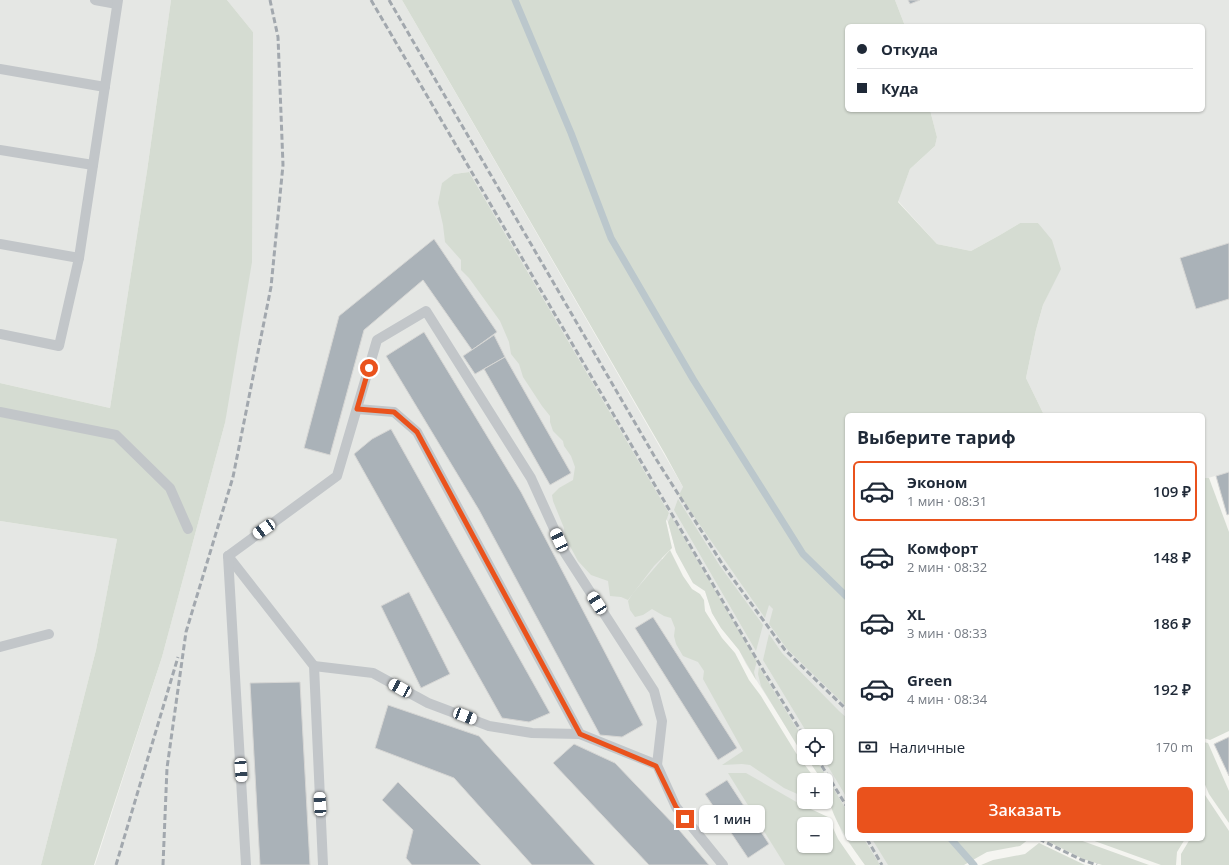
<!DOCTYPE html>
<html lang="ru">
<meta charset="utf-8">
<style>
body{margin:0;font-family:"Open Sans",sans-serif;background:#f2f2f3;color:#1f2937;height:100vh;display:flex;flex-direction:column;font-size:15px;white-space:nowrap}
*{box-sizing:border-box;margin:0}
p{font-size:13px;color:#747a83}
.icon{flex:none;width:22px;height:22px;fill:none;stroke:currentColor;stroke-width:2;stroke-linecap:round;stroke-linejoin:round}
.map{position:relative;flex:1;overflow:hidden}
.sheet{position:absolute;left:845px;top:413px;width:360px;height:428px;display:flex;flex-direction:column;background:#fff;border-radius:6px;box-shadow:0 1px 3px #0004}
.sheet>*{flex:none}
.top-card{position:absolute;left:845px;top:24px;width:360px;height:88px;border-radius:6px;box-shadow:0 1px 3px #0004;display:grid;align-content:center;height:88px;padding:0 12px;background:#fff}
.fabs{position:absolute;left:797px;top:729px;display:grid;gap:8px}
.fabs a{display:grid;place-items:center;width:36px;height:36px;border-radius:6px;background:#fff;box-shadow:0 1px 3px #0004;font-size:20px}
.end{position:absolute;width:18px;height:18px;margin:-9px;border:5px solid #ea521c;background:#fff;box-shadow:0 0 0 2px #fff}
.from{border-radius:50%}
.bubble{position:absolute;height:28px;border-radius:6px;background:#fff;box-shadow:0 1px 3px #0004;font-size:13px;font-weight:600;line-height:28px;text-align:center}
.car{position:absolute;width:12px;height:24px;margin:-12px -6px;border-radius:5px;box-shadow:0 0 3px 1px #0007;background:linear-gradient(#fff 24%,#345 0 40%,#fff 0 76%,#345 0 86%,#fff 0)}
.top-card b{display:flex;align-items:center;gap:14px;height:38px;font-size:15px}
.top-card b+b{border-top:1px solid #e0e1e3}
.top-card i{width:10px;height:10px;background:#1f2937}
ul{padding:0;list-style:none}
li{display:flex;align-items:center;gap:12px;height:60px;margin:0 8px 6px;padding:0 4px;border:2px solid transparent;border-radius:6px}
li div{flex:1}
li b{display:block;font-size:15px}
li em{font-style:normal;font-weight:600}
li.active{border-color:#ea521c}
li>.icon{width:36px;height:36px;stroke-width:1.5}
h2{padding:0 12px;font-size:18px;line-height:48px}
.pay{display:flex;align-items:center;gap:10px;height:44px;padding:0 12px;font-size:15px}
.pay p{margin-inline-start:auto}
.cta{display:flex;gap:8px;margin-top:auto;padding:8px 12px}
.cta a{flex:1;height:46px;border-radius:6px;background:#ea521c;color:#fff;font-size:16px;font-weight:600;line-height:46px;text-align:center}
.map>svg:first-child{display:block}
</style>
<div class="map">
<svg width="1229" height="865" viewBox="0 0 1229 865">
<rect width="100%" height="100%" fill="#f5f5f1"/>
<g fill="#e5e7e4">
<polygon points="0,0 171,0 147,171 110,408 0,383"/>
<polygon points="227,0 402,0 683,487 769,604 847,688 847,839 899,839 914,865 865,865 842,833 834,812 826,788 826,780 822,780 807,758 826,758 826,736 804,736 804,755 746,664 739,650 721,628 712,613 705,591 693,583 676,552 668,522 666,519 669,513 469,172 454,174 446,188 816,824 804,824 804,846 826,846 840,865 95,865 162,657 225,423 253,32"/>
<polygon points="895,0 1229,0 1229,472 1208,478 1203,478 1203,415 1044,415 1026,378 1036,330 1043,305 1060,269 1038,223 1020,223 1000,235 971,251 937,244 898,201 910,169 935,146 937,137 930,110 1203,110 1203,26 905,26"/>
<polygon points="0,521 117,539 96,650 41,865 0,865"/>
</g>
<g fill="#d5dcd2" fill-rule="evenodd">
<polygon points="171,0 227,0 253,32 252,262 225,423 162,657 94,865 41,865 96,650 117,539 0,521 0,383 110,408 147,171"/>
<polygon points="402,0 895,0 905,26 847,26 847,110 930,110 937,137 935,146 910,169 898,202 937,244 971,251 1000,235 1020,223 1038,223 1052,240 1061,269 1043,305 1036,330 1026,378 1044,415 847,415 847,707 787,649 769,624 773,609 769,605 765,618 679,495 683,487 665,454"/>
<polygon points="469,172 669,513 666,521 672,548 654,566 628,600 621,597 610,596 608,581 591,575 578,561 565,537 564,528 553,501 552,495 559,488 573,480 575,467 571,456 564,446 563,441 553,431 550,422 550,416 542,406 523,377 519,364 511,354 509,342 500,321 469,278 461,270 461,260 445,242 443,225 438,203 442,183 454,174"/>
<polygon points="1203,478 1209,478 1229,532 1229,731 1210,740 1203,738"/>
<polygon points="678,499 720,566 763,625 756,651 674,510"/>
<polygon points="671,516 757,661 754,672 756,680 739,650 721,628 712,613 705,591 693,583 676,552 668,522"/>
<polygon points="670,550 683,576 692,589 700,594 704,600 705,611 722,638 735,653 749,680 761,696 796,753 816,780 804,780 804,797 784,788 750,765 742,764 722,765 743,751 703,679 704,671 698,662 683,656 676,644 674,636 675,628 671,618 664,616 652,609 643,615 635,617 630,610 628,601 633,593"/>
<polygon points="769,634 782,653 839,711 847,718 847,798 823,758 826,758 826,736 809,736 763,660"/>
<polygon points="759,667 804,740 804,755 798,747 761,686 758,674"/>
<polygon points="1203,742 1208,743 1229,791 1229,823 1209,794 1203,780"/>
<path d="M 807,758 L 815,758 L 847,811 L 847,839 L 864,839 L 880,865 L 865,865 C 848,841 826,811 826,780 L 822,780 Z"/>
<path d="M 728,773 L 746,773 L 800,804 L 828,817 L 838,839 L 856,865 L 785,865 ZM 804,824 L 826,824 L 826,846 L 804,846 Z"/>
<polygon points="1203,792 1229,831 1229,865 1181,865 1181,854 1190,839 1203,839"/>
<polygon points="872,839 1029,839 1020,846 987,852 964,865 888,865"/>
<polygon points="1043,839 1077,839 1149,865 1102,865 1083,859"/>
<polygon points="1089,839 1185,839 1177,852 1176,865 1161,865"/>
<polygon points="1039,843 1085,865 981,865 993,860 1025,854"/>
</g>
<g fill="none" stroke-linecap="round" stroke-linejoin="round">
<g stroke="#bbc7cc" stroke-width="7">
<polyline points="515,0 571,133 611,238 693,379 803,554 847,597"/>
<polyline points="951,839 974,865"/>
</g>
</g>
<g fill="#aab2b8" stroke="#d6d6d4">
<polygon points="908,0 920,0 910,4"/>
<polygon points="434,239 497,332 472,350 423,280 364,330 330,455 304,448 339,316"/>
<polygon points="1229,243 1229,299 1196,309 1180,258"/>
<polygon points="424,332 521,492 643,725 622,737 600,735 479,510 386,356"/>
<polygon points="494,335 505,357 475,374 463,356"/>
<polygon points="505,357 571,473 550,485 484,369"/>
<polygon points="391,429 550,713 529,722 502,718 354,454 372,439"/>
<polygon points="1229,472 1229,514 1227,515 1216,476"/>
<polygon points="409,592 450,674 421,688 381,606"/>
<polygon points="653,617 737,748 718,760 635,628"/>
<polygon points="300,682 310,865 260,865 250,683"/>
<polygon points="388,705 479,736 595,865 532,865 454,778 375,748"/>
<polygon points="1229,737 1229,776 1214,744"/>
<polygon points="574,744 615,763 680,831 709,865 649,865 553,763"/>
<polygon points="727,780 769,844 748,858 705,794"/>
<polygon points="398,782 481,865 412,865 406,858 413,830 382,800"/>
</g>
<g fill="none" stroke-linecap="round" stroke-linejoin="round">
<g stroke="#c2c6c9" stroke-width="10">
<polyline points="95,0 117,4"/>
<polyline points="0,69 105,87"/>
<polyline points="0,150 93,165"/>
<polyline points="0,244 79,258"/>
<polyline points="0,334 59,346 79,258 118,0"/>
<polyline points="357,409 394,412 417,432 580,734"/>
<polyline points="0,412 116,435 170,488 188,529"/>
<polyline points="228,556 337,476 377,340 426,311 531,478 565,553 654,691 662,721 657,765"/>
<polyline points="228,556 314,666 323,865"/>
<polyline points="228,556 246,865"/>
<polyline points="0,647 49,634"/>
<polyline points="314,666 373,673 428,703 489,726 532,733 580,734 657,765 676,807 723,865"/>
</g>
<g stroke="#a2a8ae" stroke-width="3" stroke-dasharray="6 3" stroke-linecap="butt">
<polyline points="371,0 763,670 804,736"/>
<polyline points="389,0 656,459 723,565 785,650 847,710"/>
<polyline points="817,758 847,807"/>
<polyline points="867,839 882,865"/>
<polyline points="1039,839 1082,860 1097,865"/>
<polyline points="116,865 178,657"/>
<polyline points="163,865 167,768 186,632 233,477 271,287 283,165 278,37 270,0"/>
</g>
</g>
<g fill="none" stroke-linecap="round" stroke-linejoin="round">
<polyline stroke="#ea521c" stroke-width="5" points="369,368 357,409 394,412 417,432 580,734 656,766 676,807 685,819"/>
</g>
</svg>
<div class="fabs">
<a><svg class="icon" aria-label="locate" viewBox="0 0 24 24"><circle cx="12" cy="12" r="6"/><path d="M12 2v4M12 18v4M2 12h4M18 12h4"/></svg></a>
<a>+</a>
<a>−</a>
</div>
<i class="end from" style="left:369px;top:368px"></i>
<i class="end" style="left:685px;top:819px"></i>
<div class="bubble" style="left:699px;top:805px;width:66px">1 мин</div>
<i class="car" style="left:264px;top:529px;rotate:235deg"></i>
<i class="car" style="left:559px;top:540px;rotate:335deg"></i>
<i class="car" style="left:597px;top:603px;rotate:327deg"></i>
<i class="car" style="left:400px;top:688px;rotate:299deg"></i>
<i class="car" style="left:465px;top:716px;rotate:111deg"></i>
<i class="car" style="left:241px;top:770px;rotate:176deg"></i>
<i class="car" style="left:320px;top:804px;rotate:357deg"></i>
<div class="top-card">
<b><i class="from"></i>Откуда</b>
<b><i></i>Куда</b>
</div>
<section class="sheet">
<h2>Выберите тариф</h2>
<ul>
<li class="active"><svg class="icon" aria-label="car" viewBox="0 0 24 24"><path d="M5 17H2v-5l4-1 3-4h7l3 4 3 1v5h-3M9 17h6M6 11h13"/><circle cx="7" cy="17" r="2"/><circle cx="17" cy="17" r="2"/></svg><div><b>Эконом</b><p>1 мин · 08:31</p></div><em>109 ₽</em></li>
<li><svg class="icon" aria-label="car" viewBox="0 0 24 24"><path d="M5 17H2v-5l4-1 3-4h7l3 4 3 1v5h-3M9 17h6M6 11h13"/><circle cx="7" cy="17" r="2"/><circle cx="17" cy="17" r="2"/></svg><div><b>Комфорт</b><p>2 мин · 08:32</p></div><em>148 ₽</em></li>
<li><svg class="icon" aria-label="car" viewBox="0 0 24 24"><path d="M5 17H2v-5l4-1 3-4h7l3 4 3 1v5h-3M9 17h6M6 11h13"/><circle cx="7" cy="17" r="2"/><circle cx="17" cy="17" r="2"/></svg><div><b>XL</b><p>3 мин · 08:33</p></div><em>186 ₽</em></li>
<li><svg class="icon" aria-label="car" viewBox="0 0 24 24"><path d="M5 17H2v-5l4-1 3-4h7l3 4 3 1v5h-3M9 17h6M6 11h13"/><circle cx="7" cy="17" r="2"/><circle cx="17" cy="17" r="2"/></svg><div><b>Green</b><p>4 мин · 08:34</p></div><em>192 ₽</em></li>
</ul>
<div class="pay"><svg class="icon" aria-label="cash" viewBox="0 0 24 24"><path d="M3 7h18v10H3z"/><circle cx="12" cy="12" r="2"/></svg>Наличные<p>170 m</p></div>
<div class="cta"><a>Заказать</a></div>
</section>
</div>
